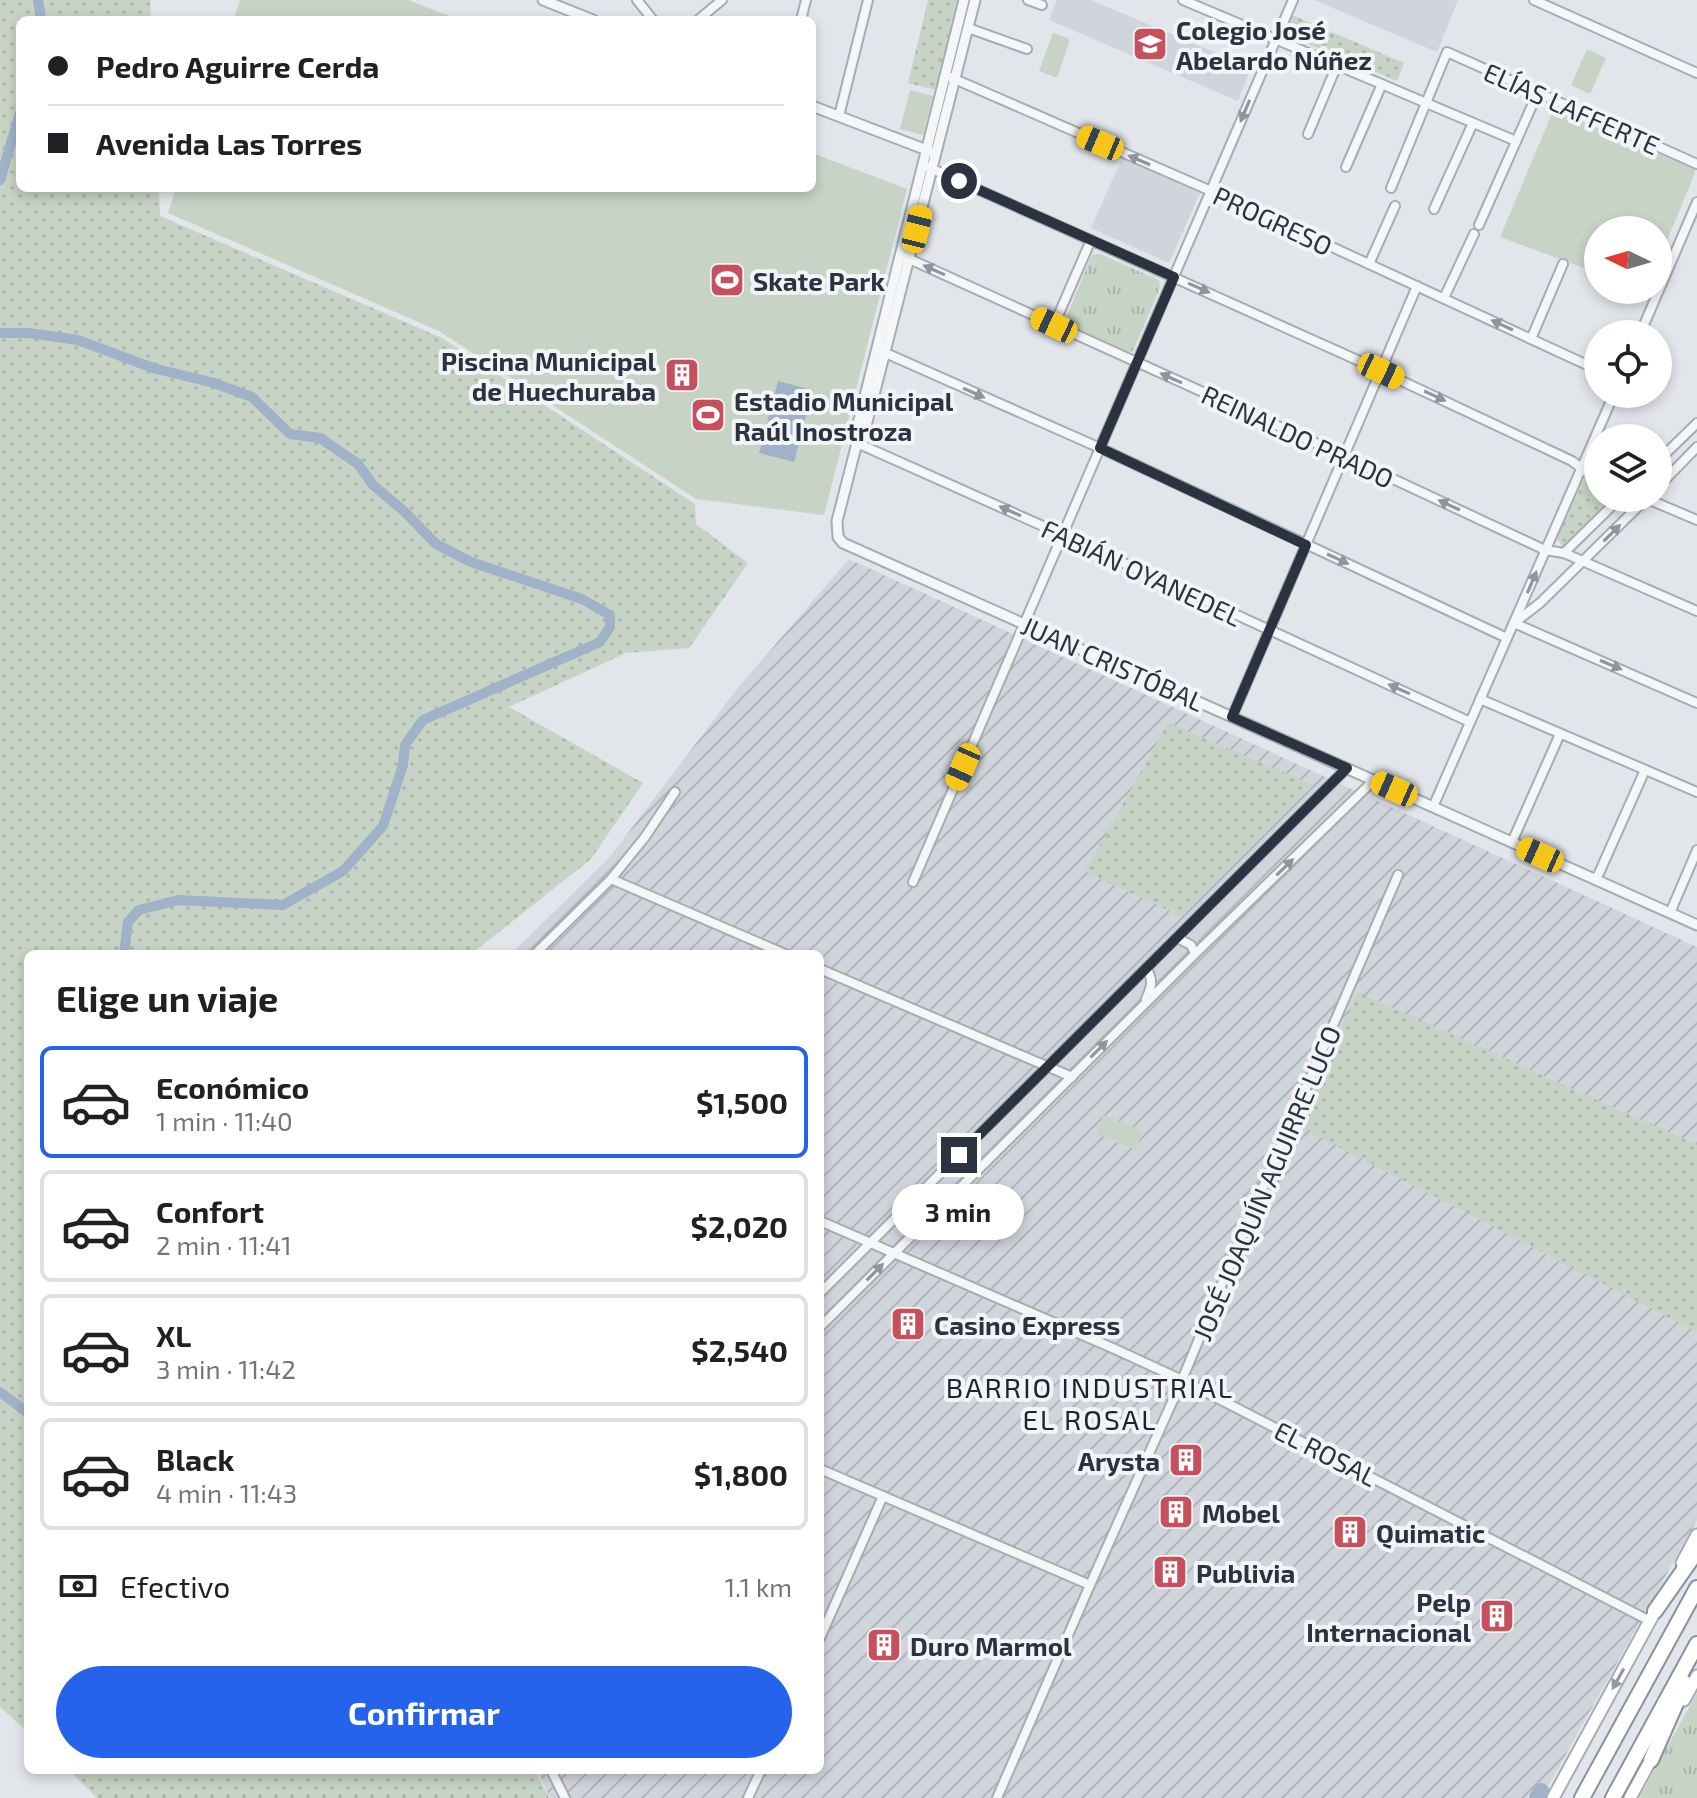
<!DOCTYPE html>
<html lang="es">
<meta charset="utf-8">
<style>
body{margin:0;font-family:"Exo 2",sans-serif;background:#f2f2f2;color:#202124;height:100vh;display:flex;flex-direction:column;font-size:30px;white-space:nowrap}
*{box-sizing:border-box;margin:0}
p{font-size:26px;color:#757577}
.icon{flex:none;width:44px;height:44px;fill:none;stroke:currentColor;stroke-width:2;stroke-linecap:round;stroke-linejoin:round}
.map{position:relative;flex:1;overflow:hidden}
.panel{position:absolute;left:24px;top:950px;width:800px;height:824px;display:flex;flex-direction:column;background:#fff;border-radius:12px;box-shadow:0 4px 12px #0003}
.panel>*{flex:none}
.top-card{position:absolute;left:16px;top:16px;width:800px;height:176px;border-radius:12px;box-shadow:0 4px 12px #0003;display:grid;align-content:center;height:176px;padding:0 32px;background:#fff}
.needle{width:52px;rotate:275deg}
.buttons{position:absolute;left:1584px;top:216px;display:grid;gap:16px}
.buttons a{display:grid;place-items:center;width:88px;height:88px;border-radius:50%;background:#fff;box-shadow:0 4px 12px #0003;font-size:40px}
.end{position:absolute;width:36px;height:36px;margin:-18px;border:10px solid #2b3240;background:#fff;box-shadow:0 0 0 4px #fff}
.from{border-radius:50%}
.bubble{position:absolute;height:56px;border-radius:28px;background:#fff;box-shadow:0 4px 12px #0003;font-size:26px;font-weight:700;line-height:56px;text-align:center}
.car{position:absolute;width:24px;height:48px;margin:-24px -12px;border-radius:10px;box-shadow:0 0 6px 2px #0007;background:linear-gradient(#f5c518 24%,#345 0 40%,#f5c518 0 76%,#345 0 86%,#f5c518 0)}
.top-card b{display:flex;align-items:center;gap:28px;height:76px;font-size:30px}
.top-card b+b{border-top:2px solid #e0e0e0}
.top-card i{width:20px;height:20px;background:#202124}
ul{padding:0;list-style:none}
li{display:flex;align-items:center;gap:24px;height:112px;margin:0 16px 12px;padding:0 16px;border:4px solid #e0e0e0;border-radius:12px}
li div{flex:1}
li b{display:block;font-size:30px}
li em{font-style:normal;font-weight:700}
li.current{border-color:#2563eb}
li>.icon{width:72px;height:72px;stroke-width:1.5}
h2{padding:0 32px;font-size:36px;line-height:96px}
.pay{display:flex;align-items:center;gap:20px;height:88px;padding:0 32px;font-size:30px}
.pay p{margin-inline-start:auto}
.button{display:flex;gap:16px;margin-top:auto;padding:16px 32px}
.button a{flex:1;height:92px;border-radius:48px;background:#2563eb;color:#fff;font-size:32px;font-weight:700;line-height:92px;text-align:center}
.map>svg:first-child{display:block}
</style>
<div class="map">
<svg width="1697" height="1798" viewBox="0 0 1697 1798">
<defs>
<pattern id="industrial-furrows" width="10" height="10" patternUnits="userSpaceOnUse" patternTransform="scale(2)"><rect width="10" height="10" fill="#d0d4db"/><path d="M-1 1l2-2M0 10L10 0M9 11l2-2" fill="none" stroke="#b3b6bd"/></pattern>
<pattern id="grass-dots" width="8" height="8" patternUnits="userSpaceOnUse" patternTransform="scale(2)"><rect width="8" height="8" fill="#c7d3c4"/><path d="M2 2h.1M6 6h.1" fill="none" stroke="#abb6a9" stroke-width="1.8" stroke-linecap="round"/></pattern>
<pattern id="park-tufts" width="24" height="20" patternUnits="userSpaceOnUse" patternTransform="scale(2)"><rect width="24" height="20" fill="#c7d3c4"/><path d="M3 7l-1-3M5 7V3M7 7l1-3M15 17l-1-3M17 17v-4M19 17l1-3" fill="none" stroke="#abb6a9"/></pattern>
</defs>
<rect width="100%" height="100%" fill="#e2e5ea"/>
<g fill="#d0d4db">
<polygon points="1057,0 1091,0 1251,68 1238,101 1049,20"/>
<polygon points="1314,0 1458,0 1437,52"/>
<polygon points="1122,158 1200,193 1169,263 1091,228"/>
</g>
<polygon fill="url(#industrial-furrows)" points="849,559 1697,947 1697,1520 1546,1790 1535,1785 1527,1798 550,1798 537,1770 820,1770 820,954 511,954 609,858 738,688"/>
<g fill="url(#grass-dots)">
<polygon points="0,0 150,0 151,20 20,20 20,188 159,188 160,216 442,338 695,504 696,524 748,563 689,648 626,653 509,707 643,783 591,859 471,954 28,954 28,1732 0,1707"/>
<polygon points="928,0 957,0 936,90 908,83"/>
<polygon points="1292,15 1404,63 1397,81 1285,34"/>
<polygon points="1585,478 1598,484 1598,498 1613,498 1563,547 1556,537"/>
<polygon points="1168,723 1314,785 1181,916 1085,872"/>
<polygon points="1358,992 1697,1145 1697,1332 1298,1126"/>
<polygon points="69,1770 535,1770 549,1798 97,1798"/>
</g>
<g fill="url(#park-tufts)">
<polygon points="1100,254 1159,280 1160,288 1133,351 1127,353 1067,326 1065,320 1092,255"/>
<polygon points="1697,1693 1697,1798 1639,1798"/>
</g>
<g fill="#c7d3c4">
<polygon points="240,0 408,0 460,20 233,20"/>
<polygon points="1053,33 1070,39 1057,78 1039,71"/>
<polygon points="1587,49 1606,58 1590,94 1571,85"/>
<polygon points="910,90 933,96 923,135 900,129"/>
<polygon points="1554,109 1694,169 1695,173 1658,262 1658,230 1598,230 1598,273 1500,237"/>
<polygon points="812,153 907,189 824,515 696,499 439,331 168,213 176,188 812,188"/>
<polygon points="1103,1115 1143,1131 1136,1150 1096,1134"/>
</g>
<polygon fill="#9fb2c7" points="778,381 813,390 794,462 759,453"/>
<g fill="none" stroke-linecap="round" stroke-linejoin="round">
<g stroke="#9fb2c7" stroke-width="10">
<polyline points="38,0 41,20"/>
<polyline points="0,180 20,113"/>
<polyline points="0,333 29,333 78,340 153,368 214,383 252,397 290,434 320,438 358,464 373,485 405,512 436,544 471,562 582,599 610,615 610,627 600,642 423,720 405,745 403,765 383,826 343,871 283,905 178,900 139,910 128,922 124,954"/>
<polyline points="0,1392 28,1413"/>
</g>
<polyline stroke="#9fb2c7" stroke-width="18" points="1538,1798 1541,1792"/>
<g stroke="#a7acb4" stroke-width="12">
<g id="minor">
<polyline points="637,0 653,20"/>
<polyline points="1028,0 1042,5"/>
<polyline points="1183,0 1516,141"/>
<polyline points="1534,0 1697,73"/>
<polyline points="698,20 722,0"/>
<polyline points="801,20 806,0"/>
<polyline points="968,28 1027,49"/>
<polyline points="950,77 1211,191 1598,370"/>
<polyline points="839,116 868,0"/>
<polyline points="1308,134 1337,65"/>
<polyline points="928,167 1355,359 1572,461 1589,474 1598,478"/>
<polyline points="1346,167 1382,84"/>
<polyline points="1391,188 1447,52 1697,164"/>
<polyline points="1434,209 1473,123"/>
<polyline points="1479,225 1538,92"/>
<polyline points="905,257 1344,456 1545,550 1564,553 1697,611"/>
<polyline points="1369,264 1395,206"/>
<polyline points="1444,298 1474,234"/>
<polyline points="1054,325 1091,240"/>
<polyline points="1640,334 1697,202"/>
<polyline points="1531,339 1563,264"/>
<polyline points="881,351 1100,448 1507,638"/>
<polyline points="857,443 1063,535 1470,722"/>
<polyline points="1658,461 1697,423"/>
<polyline points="1658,487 1697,447"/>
<polyline points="1645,498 1697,520"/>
<polyline points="1564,553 1620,498"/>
<polyline points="1514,623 1697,703"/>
<polyline points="1514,623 1540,603 1647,498"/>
<polyline points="1480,699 1697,792"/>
<polyline points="1232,717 1417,286"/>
<polyline points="1433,807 1614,394"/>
<polyline points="1512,842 1560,734"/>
<polyline points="611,879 785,954"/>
<polyline points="1596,880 1645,770"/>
<polyline points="913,882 1293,0"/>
<polyline points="1670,913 1697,850"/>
<polyline points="1177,938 1191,945 1195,954"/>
<polyline points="535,954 611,879 645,837 675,792"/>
<polyline points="820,969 1072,1077"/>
<path d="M 1146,999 C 1151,988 1154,980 1147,970"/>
<polyline points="820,1221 1117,1350 1182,1380 1650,1621"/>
<polyline points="820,1293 1347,768"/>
<polyline points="820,1327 1195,954 1374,780"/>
<polyline points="820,1469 1090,1585"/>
<polyline points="820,1638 883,1496"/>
<polyline points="551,1770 565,1798"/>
<polyline points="748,1798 761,1770"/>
<polyline points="997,1798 1090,1585 1182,1380 1233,1257 1398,875"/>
</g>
</g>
<g stroke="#a7acb4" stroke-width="13">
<g id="tertiary">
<polyline points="543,0 593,20"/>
<polyline points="964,0 857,428 857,443 837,521 838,537 843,543 1697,925"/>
<polyline points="812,106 932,152"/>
<polyline points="857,443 865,430 975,0"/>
</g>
</g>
<g stroke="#a7acb4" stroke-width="15">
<g id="secondary">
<polyline points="1682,1563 1697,1535"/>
<polyline points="1684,1700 1697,1676"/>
<polyline points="1553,1798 1658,1606"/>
<polyline points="1630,1798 1654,1754"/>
</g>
</g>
<g stroke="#8a929f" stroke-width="18">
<g id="motorway">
<polyline points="1655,1611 1697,1551"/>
<polyline points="1651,1760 1685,1683"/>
<polyline points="1582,1798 1697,1588"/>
<polyline points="1613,1798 1697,1644"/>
</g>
</g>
<use href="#minor" stroke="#f5f6f8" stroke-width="8"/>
<use href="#tertiary" stroke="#f5f6f8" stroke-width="9"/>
<use href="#secondary" stroke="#fff" stroke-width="11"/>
<use href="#motorway" stroke="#fff" stroke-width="14"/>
</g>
<defs><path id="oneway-solid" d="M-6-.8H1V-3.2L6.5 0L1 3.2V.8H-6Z" transform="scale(2)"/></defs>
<g fill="#90949c">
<use href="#oneway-solid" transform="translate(1245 111) rotate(113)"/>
<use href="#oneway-solid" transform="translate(1139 160) rotate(-157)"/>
<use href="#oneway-solid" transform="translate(934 270) rotate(-156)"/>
<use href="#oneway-solid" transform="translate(1199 288) rotate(24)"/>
<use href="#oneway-solid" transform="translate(1502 325) rotate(-155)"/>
<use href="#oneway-solid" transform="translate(1171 378) rotate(-156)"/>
<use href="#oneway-solid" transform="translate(974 393) rotate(24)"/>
<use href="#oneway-solid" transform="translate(1435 396) rotate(25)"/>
<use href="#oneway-solid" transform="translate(1449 505) rotate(-155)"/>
<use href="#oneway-solid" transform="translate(1010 511) rotate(-156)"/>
<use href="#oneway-solid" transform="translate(1612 533) rotate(-45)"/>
<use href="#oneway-solid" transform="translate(1338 559) rotate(25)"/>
<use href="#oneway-solid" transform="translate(1532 582) rotate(-67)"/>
<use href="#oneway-solid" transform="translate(1611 665) rotate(23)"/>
<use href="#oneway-solid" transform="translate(1399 689) rotate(-156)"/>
<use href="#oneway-solid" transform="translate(1285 867) rotate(-44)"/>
<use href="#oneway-solid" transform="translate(1099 1049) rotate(-45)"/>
<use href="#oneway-solid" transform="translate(875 1272) rotate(-45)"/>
</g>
<use fill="#9598a0" href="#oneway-solid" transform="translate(1618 1679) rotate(119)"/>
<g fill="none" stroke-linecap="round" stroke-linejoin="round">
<polyline stroke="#2b3240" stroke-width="10" points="959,181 1174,277 1100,448 1306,545 1232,717 1347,768 959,1155"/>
</g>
<defs>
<g id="school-square" transform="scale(1.8)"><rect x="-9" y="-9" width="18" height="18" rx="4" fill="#c6505e" stroke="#f2f4f7"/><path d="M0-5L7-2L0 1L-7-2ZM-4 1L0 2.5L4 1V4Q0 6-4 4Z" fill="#fff"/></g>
<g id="stadium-square" transform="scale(1.8)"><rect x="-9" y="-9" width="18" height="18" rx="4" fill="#c6505e" stroke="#f2f4f7"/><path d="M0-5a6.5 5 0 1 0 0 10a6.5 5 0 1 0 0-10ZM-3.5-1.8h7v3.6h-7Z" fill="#fff"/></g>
<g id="building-square" transform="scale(1.8)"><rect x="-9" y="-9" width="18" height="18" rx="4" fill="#c6505e" stroke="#f2f4f7"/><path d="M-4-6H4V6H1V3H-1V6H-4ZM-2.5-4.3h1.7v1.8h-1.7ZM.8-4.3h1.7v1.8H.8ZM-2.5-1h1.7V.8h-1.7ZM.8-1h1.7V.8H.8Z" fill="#fff"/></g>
</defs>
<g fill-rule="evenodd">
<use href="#school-square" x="1150" y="44"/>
<use href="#stadium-square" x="727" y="280"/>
<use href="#building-square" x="682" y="375"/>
<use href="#stadium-square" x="708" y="415"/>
<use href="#building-square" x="908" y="1324"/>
<use href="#building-square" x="1186" y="1460"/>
<use href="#building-square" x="1176" y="1512"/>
<use href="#building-square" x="1350" y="1532"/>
<use href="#building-square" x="1170" y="1572"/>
<use href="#building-square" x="1497" y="1616"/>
<use href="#building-square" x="884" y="1645"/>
</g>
<g text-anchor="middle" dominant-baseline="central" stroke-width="8" stroke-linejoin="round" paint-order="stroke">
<g font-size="26" font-weight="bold" fill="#2b3240" stroke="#f2f4f7" text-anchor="start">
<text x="1176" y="29">Colegio José<tspan x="1176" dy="30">Abelardo Núñez</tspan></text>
<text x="753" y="280">Skate Park</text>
<text x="656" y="360" text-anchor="end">Piscina Municipal<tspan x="656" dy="30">de Huechuraba</tspan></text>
<text x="734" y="400">Estadio Municipal<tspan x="734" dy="30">Raúl Inostroza</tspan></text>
<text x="934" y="1324">Casino Express</text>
<text x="1160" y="1460" text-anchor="end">Arysta</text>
<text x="1202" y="1512">Mobel</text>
<text x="1376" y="1532">Quimatic</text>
<text x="1196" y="1572">Publivia</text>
<text x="1471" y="1601" text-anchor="end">Pelp<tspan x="1471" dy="30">Internacional</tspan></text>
<text x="910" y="1645">Duro Marmol</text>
</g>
<g font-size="26" fill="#2b3240" stroke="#f2f4f7">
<text transform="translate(1572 108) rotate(24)">ELÍAS LAFFERTE</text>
<text transform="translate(1273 220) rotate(25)">PROGRESO</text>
<text transform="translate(1298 436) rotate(25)">REINALDO PRADO</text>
<text transform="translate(1142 572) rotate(25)">FABIÁN OYANEDEL</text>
<text transform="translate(1113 663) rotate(24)">JUAN CRISTÓBAL</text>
<text transform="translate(1266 1183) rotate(-67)">JOSÉ JOAQUÍN AGUIRRE LUCO</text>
<text transform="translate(1326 1453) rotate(27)">EL ROSAL</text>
</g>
<g font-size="28" letter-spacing="2" fill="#1d2331" stroke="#f2f4f7">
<text x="1090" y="1387">BARRIO INDUSTRIAL<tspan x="1090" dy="32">EL ROSAL</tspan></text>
</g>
</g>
</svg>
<div class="buttons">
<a><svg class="needle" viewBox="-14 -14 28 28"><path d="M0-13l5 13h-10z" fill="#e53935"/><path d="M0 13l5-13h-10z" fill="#757577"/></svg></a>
<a><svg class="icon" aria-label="locate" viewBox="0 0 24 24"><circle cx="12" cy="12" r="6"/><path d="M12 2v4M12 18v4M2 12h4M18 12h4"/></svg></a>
<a><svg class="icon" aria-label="layers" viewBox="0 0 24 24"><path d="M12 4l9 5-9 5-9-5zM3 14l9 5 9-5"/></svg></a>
</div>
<i class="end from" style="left:959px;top:181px"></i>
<i class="end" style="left:959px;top:1155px"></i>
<div class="bubble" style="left:892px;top:1184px;width:132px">3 min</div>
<i class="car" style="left:1100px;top:143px;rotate:293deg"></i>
<i class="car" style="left:917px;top:229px;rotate:14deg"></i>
<i class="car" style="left:1054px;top:325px;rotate:295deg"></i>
<i class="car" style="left:1381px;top:371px;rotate:115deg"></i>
<i class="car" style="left:963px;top:767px;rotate:204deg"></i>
<i class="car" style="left:1394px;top:789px;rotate:294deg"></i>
<i class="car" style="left:1540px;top:855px;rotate:294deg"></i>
<div class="top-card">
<b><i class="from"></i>Pedro Aguirre Cerda</b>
<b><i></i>Avenida Las Torres</b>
</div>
<section class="panel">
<h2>Elige un viaje</h2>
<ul>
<li class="current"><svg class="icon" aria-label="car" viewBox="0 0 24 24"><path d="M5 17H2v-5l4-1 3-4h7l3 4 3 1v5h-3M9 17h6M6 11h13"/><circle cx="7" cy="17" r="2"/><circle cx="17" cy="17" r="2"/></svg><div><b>Económico</b><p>1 min · 11:40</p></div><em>$1,500</em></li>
<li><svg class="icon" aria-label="car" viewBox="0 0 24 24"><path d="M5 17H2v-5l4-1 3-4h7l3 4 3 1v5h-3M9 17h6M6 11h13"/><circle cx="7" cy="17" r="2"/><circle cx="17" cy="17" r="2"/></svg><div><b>Confort</b><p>2 min · 11:41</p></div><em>$2,020</em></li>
<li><svg class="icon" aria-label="car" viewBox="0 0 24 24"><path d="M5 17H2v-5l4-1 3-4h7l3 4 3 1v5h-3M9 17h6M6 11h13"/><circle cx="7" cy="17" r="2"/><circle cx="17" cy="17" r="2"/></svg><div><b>XL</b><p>3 min · 11:42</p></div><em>$2,540</em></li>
<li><svg class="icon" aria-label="car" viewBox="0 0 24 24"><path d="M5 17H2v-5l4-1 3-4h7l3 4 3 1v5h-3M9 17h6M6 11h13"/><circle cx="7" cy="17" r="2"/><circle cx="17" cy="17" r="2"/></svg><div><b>Black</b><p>4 min · 11:43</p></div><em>$1,800</em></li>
</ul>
<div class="pay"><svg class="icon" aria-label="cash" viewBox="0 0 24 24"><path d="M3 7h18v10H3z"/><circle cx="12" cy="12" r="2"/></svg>Efectivo<p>1.1 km</p></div>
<div class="button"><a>Confirmar</a></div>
</section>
</div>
